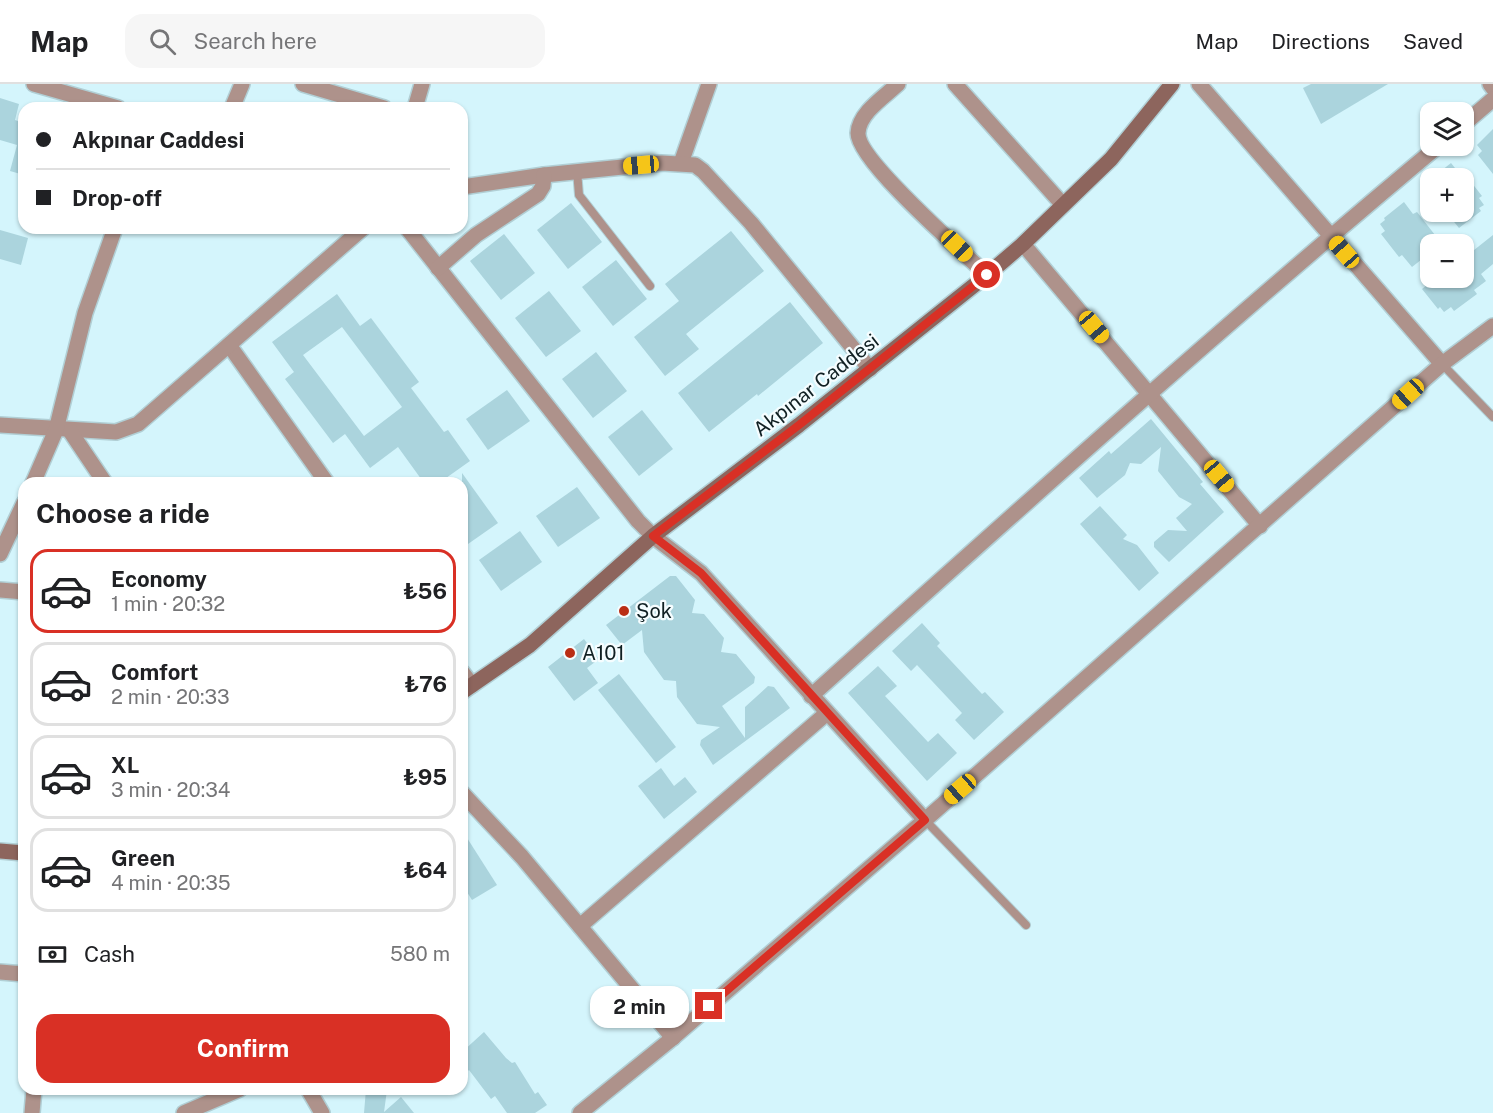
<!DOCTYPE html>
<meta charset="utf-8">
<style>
body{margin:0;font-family:"Public Sans",sans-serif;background:#f6f6f6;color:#202124;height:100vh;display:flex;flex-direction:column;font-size:22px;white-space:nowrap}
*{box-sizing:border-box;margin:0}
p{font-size:20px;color:#757577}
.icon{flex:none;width:33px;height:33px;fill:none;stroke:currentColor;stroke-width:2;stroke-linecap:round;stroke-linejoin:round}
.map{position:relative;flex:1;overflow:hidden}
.drawer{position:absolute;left:18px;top:393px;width:450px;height:618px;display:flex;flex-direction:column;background:#fff;border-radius:18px;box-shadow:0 2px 4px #0004}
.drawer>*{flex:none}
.top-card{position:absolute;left:18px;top:18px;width:450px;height:132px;border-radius:18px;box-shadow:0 2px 4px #0004;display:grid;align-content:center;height:132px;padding:0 18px;background:#fff}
.tools{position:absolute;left:1420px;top:18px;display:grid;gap:12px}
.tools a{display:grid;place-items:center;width:54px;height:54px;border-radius:12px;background:#fff;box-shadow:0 2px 4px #0004;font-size:30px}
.end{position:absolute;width:27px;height:27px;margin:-14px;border:8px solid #d93025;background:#fff;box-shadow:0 0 0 3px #fff}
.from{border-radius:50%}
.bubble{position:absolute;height:42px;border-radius:18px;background:#fff;box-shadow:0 2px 4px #0004;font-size:20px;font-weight:700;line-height:42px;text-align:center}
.car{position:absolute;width:18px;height:36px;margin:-18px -9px;border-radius:8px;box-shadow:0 0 4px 2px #0007;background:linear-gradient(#f5c518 24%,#345 0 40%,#f5c518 0 76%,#345 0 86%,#f5c518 0)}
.top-card b{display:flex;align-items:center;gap:21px;height:57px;font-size:22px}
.top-card b+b{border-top:2px solid #e0e0e0}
.top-card i{width:15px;height:15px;background:#202124}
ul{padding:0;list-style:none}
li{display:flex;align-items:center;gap:18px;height:84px;margin:0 12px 9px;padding:0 6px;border:3px solid #e0e0e0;border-radius:18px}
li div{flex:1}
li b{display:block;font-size:22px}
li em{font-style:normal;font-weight:700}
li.active{border-color:#d93025}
li>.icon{width:54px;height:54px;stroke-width:1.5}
h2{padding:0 18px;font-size:27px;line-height:72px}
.pay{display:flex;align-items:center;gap:15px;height:66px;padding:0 18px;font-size:22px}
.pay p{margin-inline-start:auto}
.cta{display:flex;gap:12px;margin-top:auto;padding:12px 18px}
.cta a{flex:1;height:69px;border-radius:18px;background:#d93025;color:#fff;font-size:24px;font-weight:700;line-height:69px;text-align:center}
header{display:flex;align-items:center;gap:36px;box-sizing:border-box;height:84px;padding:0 30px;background:#fff;border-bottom:2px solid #e0e0e0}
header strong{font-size:28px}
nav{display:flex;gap:33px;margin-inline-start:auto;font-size:21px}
.search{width:420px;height:54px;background:#f6f6f6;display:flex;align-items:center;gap:15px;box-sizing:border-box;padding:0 21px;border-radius:18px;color:#757577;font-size:22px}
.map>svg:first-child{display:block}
</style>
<header>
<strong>Map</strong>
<div class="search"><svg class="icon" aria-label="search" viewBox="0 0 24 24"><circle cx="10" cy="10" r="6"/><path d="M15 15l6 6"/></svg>Search here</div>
<nav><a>Map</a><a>Directions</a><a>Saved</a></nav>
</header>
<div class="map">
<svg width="1493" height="1029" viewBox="0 0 1493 1029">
<rect width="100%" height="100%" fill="#d4f5fc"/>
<g fill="#abd4dd" fill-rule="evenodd">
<polygon points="1311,0 1388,0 1321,40 1303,4"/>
<polygon points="0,14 19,20 15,36 24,39 24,91 10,87 17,61 0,56"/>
<polygon points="1493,45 1493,90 1478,71 1482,67 1477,61"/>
<polygon points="1451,79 1463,94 1432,94"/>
<polygon points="1464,89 1482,112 1479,114 1484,121 1479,124 1481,127 1459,144 1446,128 1464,128"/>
<polygon points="1404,118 1413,130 1417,128 1435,151 1432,153 1437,160 1431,160 1431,168 1412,183 1402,171 1399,173 1381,150 1385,147 1380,140 1385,136 1384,134"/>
<polygon points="571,119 602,158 568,185 537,146"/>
<polygon points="0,146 28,154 21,181 0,175"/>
<polygon points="731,147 764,187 686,250 699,265 665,292 634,253 679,217 665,200"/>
<polygon points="504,150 535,189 501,216 470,177"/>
<polygon points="1493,151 1493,180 1481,190 1486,197 1474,206 1477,210 1454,227 1451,223 1444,228 1440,223 1438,225 1422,205 1436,194 1464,194 1464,174"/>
<polygon points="616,176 647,215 613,242 582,203"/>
<polygon points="549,207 581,247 546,273 515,234"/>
<path d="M 337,210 L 360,242 L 371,234 L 419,298 L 411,304 L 444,348 L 448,346 L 470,377 L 439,399 L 424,399 L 398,363 L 370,384 L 345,350 L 333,359 L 285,295 L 294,288 L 272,258 ZM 342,243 L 402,323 L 364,352 L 303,271 Z"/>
<polygon points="790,218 823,259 758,312 757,310 709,348 678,309"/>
<polygon points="596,268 627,307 593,334 562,295"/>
<polygon points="507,306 530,337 488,366 466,335"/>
<polygon points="642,326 673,365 639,392 608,353"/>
<polygon points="1151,335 1203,398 1200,400 1224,428 1169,478 1154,463 1154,458 1168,446 1187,447 1176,434 1192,420 1179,413 1158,387 1161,363 1141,380 1130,379 1125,391 1097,414 1079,394 1109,367 1111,370"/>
<polygon points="462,389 498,439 468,460 462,452"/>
<polygon points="577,403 600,434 558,463 536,432"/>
<polygon points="1100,422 1127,451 1123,455 1137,461 1159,489 1139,507 1080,440"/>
<polygon points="520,447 542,478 501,507 479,476"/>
<polygon points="670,492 676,492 695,516 692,529 704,530 724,554 721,568 736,570 755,593 754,599 722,622 745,654 745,623 768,602 774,603 790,624 713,681 700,661 701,656 720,643 697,640 677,613 676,597 664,596 644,568 642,546 622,561 606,541"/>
<polygon points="922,539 940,559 937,562 982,610 985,608 1004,628 974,656 955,636 962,629 917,581 911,587 892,567"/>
<polygon points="584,555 599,575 587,584 598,599 574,617 548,583"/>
<polygon points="878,582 897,602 885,612 928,658 938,649 957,669 927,697 848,609"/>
<polygon points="619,590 676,663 656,679 598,606"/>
<polygon points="661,684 674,702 685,693 697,708 664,735 638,702"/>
<polygon points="462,746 497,801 472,816 462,800"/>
<polygon points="484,948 506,974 512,979 515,978 535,1010 538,1008 547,1021 535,1029 507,1029 495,1012 491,1015 469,986 462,992 462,968"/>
<polygon points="366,1005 387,1006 384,1028 401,1013 414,1029 364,1029"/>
</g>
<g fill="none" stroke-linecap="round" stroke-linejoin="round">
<g stroke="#b1cfd5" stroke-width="10">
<g id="lane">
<polyline points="577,87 579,111 650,202"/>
<polyline points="1442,280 1493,333"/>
<polyline points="925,736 1026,841"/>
</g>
</g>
<g stroke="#b1cfd5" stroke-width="18">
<g id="street">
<polyline points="34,0 118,24"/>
<polyline points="303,0 384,24"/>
<path d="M 898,0 C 884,13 859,29 858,49 C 857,76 963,168 987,191"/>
<polyline points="955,0 1063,121"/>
<polyline points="1199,0 1442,280"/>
<polyline points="1490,0 1493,4"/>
<polyline points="232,24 242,0"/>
<polyline points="415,24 422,0"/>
<polyline points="1464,40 1493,15"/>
<polyline points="681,79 709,0"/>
<polyline points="462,103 544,91 662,79 695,81 703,87 751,139 870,285"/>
<polyline points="407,144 638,437 653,452 701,489 925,736"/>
<polyline points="1023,160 1260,442"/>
<polyline points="438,184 476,151 538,110 543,102 544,91"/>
<polyline points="229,261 327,399"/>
<polyline points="0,341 116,348 138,340 363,144"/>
<polyline points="70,347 105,399"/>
<polyline points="33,399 56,346 85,229 115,144"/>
<polyline points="0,470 24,419"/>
<polyline points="0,506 24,508"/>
<polyline points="462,588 472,601"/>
<path d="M 811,612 C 1018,426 1225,240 1438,62"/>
<polyline points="462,709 522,773 673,954"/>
<polyline points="580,842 827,629"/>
<polyline points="0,888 24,890"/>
<polyline points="308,1005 322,1029"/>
<polyline points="32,1029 34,1005"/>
<polyline points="184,1029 240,1005"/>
<polyline points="580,1029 669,957 925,736 1442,280 1493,242"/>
</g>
</g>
<g stroke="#b1cfd5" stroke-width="18">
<g id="secondary">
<polyline points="462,608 530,561 653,452 799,341 987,191 1023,160 1111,75 1172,0"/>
<polyline points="0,767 24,769"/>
</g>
</g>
<use href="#lane" stroke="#ae928b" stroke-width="8"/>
<use href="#street" stroke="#ae928b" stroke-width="15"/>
<use href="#secondary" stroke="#8d655d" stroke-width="15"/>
</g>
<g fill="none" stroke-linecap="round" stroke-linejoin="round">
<polyline stroke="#d93025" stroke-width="8" points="709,922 925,736 701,489 653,452 799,341 987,191"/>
</g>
<g fill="#ba2e15" stroke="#f5fdff" stroke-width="2">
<circle cx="624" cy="527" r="6"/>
<circle cx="570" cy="569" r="6"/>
</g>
<g text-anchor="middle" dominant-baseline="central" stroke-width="4.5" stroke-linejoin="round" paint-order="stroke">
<g font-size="20" fill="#102023" stroke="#f5fdff">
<text transform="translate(816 301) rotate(-38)">Akpınar Caddesi</text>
</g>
<g font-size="20" fill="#102023" stroke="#f5fdff" text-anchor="start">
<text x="636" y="527">Şok</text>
<text x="582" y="569">A101</text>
</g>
</g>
</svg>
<div class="tools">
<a><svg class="icon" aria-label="layers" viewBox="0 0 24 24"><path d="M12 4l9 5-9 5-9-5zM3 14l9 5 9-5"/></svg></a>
<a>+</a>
<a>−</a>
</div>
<i class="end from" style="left:987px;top:191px"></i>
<i class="end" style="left:709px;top:922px"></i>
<div class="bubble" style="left:590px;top:902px;width:99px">2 min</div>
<i class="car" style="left:641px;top:81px;rotate:265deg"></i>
<i class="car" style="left:957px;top:162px;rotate:134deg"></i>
<i class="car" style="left:1344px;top:168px;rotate:319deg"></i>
<i class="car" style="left:1094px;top:243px;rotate:140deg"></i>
<i class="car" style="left:1408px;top:310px;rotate:228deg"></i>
<i class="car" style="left:1219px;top:392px;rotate:140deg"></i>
<i class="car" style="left:960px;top:705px;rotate:229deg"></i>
<div class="top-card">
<b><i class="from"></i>Akpınar Caddesi</b>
<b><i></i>Drop-off</b>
</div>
<section class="drawer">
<h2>Choose a ride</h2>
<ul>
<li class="active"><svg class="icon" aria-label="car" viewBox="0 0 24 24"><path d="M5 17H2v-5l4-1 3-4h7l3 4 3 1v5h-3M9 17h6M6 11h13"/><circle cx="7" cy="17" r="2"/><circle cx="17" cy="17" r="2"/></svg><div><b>Economy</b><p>1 min · 20:32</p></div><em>₺56</em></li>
<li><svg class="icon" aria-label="car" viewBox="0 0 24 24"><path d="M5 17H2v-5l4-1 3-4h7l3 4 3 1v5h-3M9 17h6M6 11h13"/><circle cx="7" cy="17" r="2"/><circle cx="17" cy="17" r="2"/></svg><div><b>Comfort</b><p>2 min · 20:33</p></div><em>₺76</em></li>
<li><svg class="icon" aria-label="car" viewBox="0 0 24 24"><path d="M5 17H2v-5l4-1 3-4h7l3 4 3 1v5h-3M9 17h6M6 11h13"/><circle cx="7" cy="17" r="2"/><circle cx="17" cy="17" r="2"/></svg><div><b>XL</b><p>3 min · 20:34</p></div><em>₺95</em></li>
<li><svg class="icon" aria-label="car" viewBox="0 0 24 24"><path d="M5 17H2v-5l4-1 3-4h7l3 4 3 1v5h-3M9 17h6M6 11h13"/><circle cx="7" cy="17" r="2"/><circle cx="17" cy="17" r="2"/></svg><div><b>Green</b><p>4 min · 20:35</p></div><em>₺64</em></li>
</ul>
<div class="pay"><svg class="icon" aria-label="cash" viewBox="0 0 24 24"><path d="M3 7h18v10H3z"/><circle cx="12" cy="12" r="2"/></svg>Cash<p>580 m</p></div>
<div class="cta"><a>Confirm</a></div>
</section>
</div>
